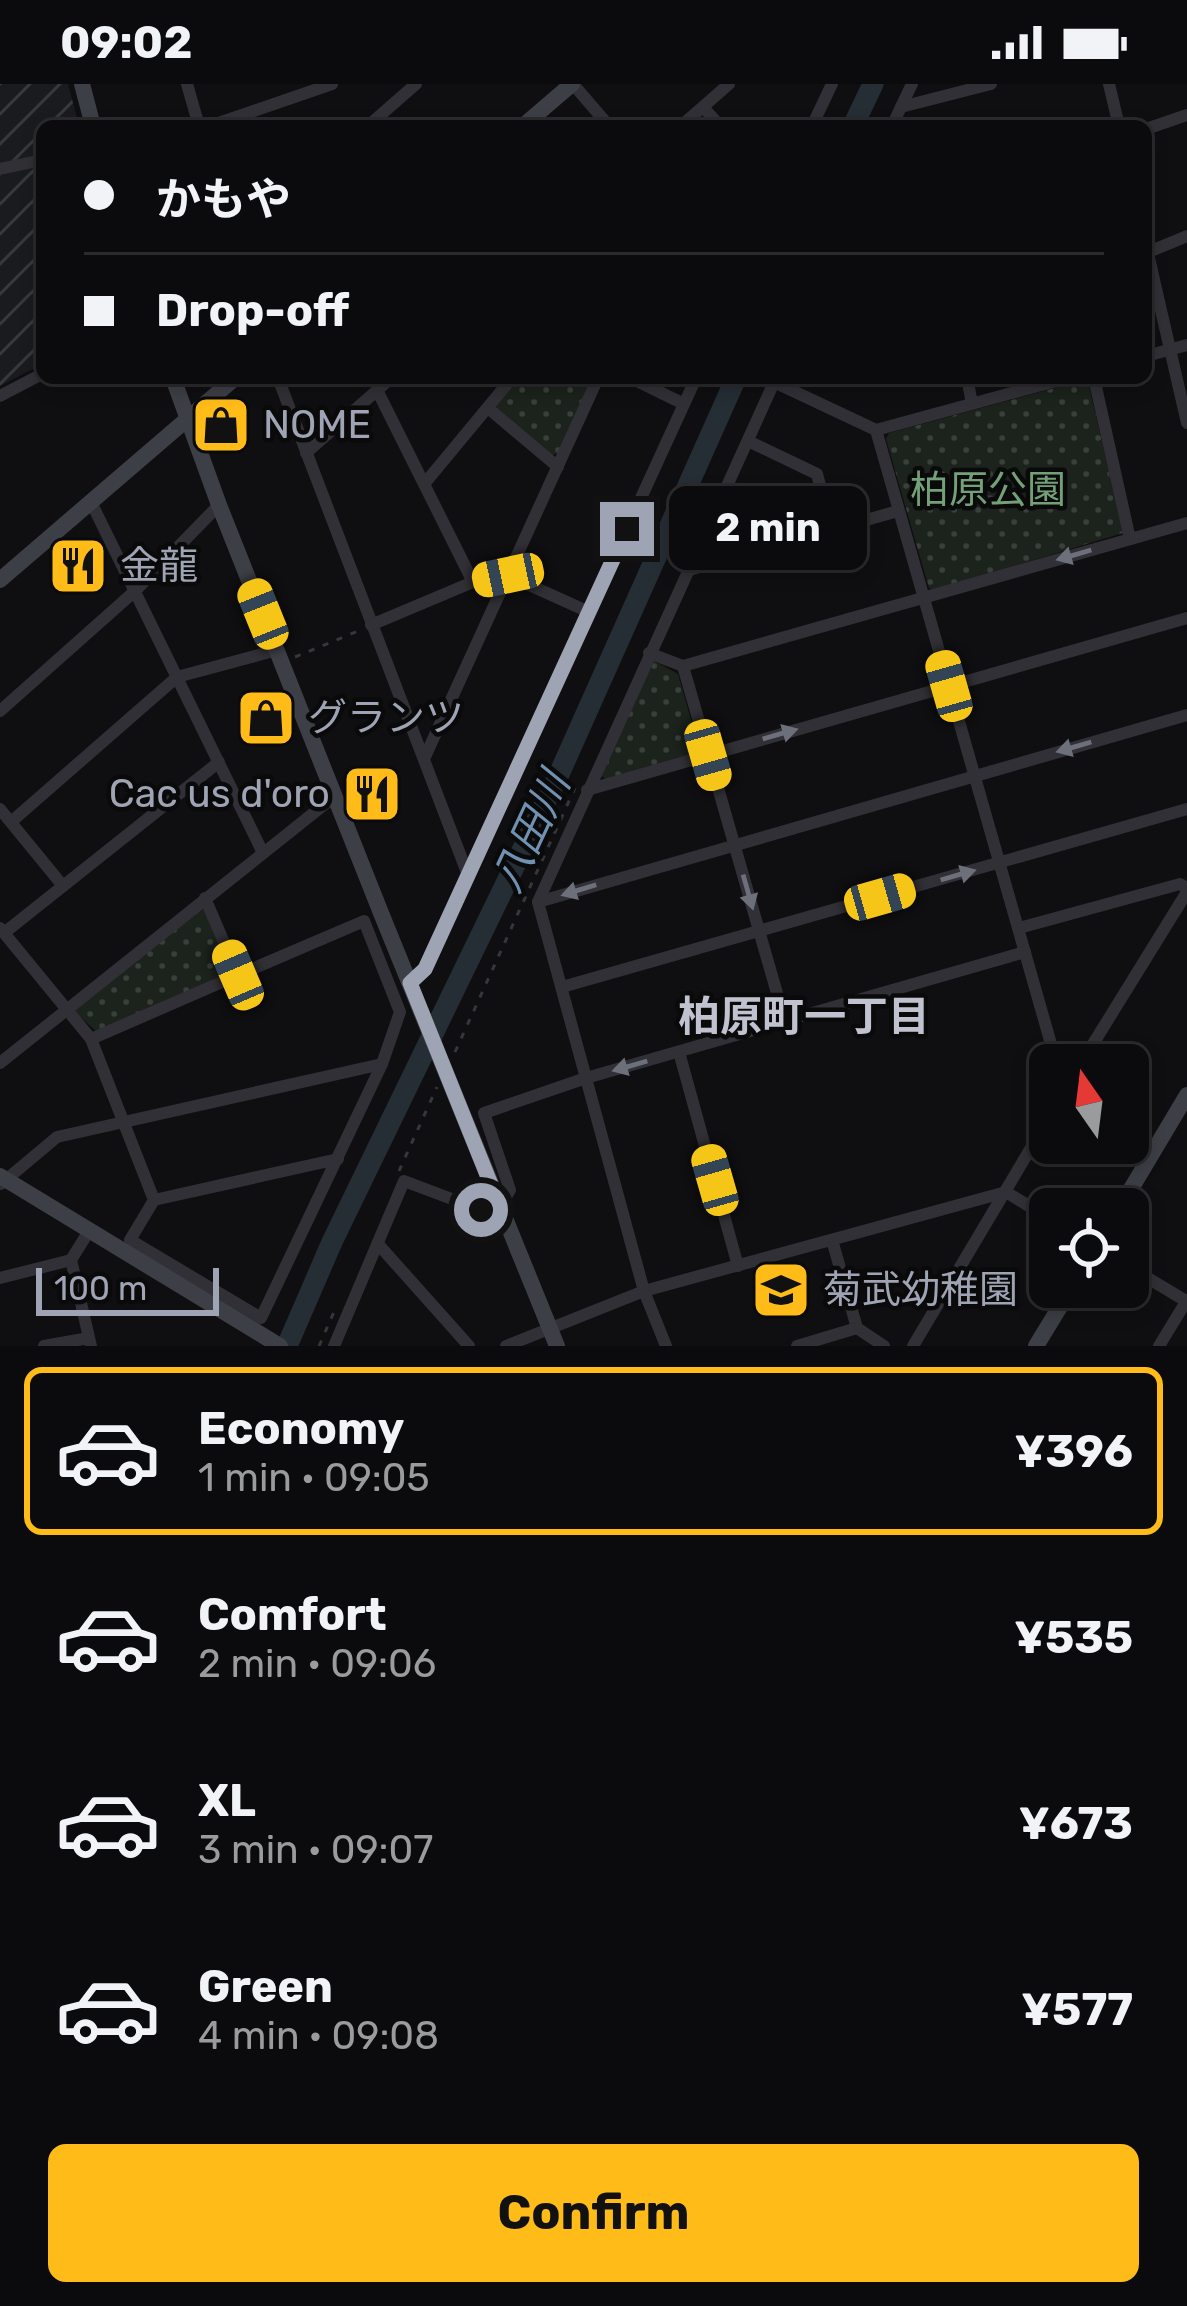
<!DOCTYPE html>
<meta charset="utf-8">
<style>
body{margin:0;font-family:Rubik,"Noto Sans JP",sans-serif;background:#19191b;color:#f1f3f6;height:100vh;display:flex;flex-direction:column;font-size:45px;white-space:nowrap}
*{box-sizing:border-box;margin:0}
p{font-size:39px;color:#9a9b9d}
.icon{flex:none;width:66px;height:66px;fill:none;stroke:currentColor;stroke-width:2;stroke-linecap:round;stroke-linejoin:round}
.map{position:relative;height:1262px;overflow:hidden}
.side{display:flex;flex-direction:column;background:#0b0b0d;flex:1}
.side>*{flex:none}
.top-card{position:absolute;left:36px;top:36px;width:1116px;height:264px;border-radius:18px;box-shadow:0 6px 18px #0003,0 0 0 3px #2b2b2e;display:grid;align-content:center;height:264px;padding:0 48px;background:#0b0b0d}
.needle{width:78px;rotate:346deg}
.tools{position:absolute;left:1029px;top:960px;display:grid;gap:24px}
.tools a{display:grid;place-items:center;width:120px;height:120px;border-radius:18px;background:#0b0b0d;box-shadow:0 6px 18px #0003,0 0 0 3px #2b2b2e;font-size:60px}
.scale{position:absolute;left:36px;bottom:30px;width:183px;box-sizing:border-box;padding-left:12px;border:6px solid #9ea4b3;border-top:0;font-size:33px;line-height:42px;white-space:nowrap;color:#9ea4b3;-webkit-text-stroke:9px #0a0a0b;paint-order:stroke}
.end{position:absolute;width:54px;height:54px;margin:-27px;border:15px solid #9ea4b3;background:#111;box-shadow:0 0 0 6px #111}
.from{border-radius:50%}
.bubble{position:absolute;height:84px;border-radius:18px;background:#0b0b0d;box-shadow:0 6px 18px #0003,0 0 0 3px #2b2b2e;font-size:39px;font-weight:700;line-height:84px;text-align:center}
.car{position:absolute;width:36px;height:72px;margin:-36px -18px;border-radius:15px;box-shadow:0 0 9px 3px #0007;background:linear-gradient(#f5c518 24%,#345 0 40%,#f5c518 0 76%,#345 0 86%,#f5c518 0)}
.top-card b{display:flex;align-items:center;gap:42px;height:114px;font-size:45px}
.top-card b+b{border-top:3px solid #2b2b2e}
.top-card i{width:30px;height:30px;background:#f1f3f6}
ul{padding:21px 0 0;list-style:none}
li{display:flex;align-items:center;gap:36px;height:168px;margin:0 24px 18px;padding:0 24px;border:6px solid transparent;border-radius:18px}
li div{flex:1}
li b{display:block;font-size:45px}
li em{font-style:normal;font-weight:700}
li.selected{border-color:#ffbc18}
li>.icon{width:108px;height:108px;stroke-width:1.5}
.primary-button{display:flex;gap:24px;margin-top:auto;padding:24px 48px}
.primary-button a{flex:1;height:138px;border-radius:18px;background:#ffbc18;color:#111;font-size:48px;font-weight:700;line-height:138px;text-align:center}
.status{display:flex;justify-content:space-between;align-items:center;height:84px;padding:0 60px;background:#0b0b0d;direction:ltr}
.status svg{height:33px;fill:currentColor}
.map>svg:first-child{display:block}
</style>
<div class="status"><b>09:02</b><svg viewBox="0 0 49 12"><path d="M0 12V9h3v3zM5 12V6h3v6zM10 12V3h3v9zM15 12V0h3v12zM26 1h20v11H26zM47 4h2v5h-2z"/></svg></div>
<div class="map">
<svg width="1187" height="1262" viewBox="0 0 1187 1262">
<defs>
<pattern id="industrial-furrows" width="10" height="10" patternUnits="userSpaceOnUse" patternTransform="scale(3)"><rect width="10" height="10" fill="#1a1b1e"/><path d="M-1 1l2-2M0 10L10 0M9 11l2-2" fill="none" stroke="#38393c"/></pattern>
<pattern id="green-dots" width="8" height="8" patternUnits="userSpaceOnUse" patternTransform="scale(3)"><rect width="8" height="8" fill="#1b231c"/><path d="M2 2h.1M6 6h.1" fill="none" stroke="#39403b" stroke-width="1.8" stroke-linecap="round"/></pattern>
</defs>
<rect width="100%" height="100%" fill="#0f0f11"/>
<g fill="url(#industrial-furrows)">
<polygon points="0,0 68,0 79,42 42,42 42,70 0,79"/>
<polygon points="42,81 42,280 0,302 0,91"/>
</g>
<g fill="url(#green-dots)">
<polygon points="518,294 592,294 558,369 552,371 497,326 496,321"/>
<polygon points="1084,296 1088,298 1123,449 934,506 929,504 886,355 889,349"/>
<polygon points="654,577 678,590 699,664 697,669 605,695 599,689"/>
<polygon points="200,825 206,826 230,884 229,889 96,947 76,929 76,923"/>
</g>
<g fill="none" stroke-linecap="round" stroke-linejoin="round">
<g stroke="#252d35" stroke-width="21">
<polyline points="853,42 873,0"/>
<polyline points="287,1262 332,1158 560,688 736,294"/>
</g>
<g stroke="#36373d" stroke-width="3" stroke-dasharray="6 9" stroke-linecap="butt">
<polyline points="295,573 358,547"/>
<polyline points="455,968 575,704"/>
<polyline points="399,1087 437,1003"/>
<polyline points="319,1262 337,1221"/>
</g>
<g stroke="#303036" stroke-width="12">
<polyline points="187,0 199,42"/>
<polyline points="573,0 609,42"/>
<polyline points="1109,0 1119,42"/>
<polyline points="703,23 720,42"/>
<polyline points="901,23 991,0"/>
<polyline points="210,42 332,0"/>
<polyline points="368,42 416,0"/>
<polyline points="681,42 729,0"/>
<polyline points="812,42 832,0"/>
<polyline points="892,42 912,0"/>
<polyline points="1146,45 1187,31"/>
<polyline points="0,85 42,76"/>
<polyline points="1146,161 1187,339"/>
<polyline points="1146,169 1187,152"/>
<polyline points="1146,272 1187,261"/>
<polyline points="278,294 468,791"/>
<polyline points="631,294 684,320"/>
<polyline points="967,294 972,319"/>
<polyline points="1094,294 1130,455"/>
<polyline points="774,298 876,346 1057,981"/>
<polyline points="377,306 473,498"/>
<polyline points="0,312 42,290"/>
<polyline points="488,324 558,383"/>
<polyline points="876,346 1067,294"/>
<polyline points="748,357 817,390 832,446"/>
<polyline points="306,369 391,294"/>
<polyline points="425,399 512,294"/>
<polyline points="91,418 263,769"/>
<polyline points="689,486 898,427"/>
<polyline points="371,541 473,498 507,491 589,528"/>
<polyline points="649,569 683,582"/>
<polyline points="0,627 135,507 219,421"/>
<polyline points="424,675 598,294"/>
<polyline points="587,706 1187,534"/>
<polyline points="0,725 63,802"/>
<polyline points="11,738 177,593 277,566"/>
<polyline points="538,818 1187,631"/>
<polyline points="0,844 91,955 154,1116 130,1156 261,1234 382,980 400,928 364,837 238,891"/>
<polyline points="1019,844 1180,800 1187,804"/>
<polyline points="4,849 219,678"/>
<polyline points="410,899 425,885 696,294"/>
<polyline points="562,903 1187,725"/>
<polyline points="785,937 683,582 1187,439"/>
<polyline points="91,955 238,891 205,814"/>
<polyline points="679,968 738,1182"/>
<polyline points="0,979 335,712"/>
<polyline points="1080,981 1187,808"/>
<polyline points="1,1100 57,1053 382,980"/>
<polyline points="154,1116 338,1075"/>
<polyline points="832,1156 857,1244 884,1262"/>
<polyline points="378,1160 469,1262"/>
<polyline points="71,1176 91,1262"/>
<polyline points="1128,1182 1186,1217"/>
<polyline points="0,1194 71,1176 89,1147"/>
<polyline points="44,1262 89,1254"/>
<polyline points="334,1262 404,1097 481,1126 500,1123 510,1106 484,1029 586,994 1025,868"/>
<polyline points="506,1262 644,1207 1006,1108 1050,1135"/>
<polyline points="666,1262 644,1207 538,818 776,294"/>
<polyline points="797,1262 857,1244"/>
<polyline points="913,1262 1050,1032"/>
<polyline points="1159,1262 1187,1216"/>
</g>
<g stroke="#3d3f46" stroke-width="16">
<polyline points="82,0 93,42"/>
<polyline points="523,42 572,0"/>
<polyline points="173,294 219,421 381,829 557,1262"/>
<polyline points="0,496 235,294"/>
<polyline points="0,1092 280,1262"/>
<polyline points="1119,1125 1187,1011"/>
<polyline points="1036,1262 1072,1203"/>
</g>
</g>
<defs><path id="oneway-solid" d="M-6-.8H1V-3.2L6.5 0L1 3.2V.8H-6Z" transform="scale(3)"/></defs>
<g fill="#6c707b">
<use href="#oneway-solid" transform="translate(1074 471) rotate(164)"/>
<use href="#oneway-solid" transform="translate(780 650) rotate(-16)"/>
<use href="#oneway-solid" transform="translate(1074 663) rotate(164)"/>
<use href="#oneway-solid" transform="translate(958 791) rotate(-16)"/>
<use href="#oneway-solid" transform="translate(579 806) rotate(163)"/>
<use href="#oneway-solid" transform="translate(748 808) rotate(74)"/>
<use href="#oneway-solid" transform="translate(630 982) rotate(164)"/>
</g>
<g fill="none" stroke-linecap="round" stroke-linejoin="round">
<polyline stroke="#9ea4b3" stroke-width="15" points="481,1126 500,1123 410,899 425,885 627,445"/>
</g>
<defs>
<g id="shop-square" transform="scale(3)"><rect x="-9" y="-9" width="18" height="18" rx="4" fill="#ffbc18" stroke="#0a0a0b"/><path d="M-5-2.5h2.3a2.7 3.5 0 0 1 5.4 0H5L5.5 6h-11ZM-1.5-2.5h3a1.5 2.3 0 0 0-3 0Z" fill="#111"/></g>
<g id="restaurant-square" transform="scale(3)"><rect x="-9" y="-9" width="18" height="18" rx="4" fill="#ffbc18" stroke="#0a0a0b"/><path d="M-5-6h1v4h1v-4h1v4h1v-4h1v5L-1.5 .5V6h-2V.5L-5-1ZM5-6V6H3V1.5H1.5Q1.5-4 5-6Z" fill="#111"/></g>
<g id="school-square" transform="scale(3)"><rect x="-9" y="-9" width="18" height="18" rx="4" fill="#ffbc18" stroke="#0a0a0b"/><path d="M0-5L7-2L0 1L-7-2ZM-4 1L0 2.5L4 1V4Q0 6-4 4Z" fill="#111"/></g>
</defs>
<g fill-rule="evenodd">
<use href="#shop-square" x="221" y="341"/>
<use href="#restaurant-square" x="78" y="482"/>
<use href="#shop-square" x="266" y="634"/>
<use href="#restaurant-square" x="372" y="710"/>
<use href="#school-square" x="781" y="1206"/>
</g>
<g text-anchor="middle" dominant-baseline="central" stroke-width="9" stroke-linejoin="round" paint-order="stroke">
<g font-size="39" fill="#9ea4b3" stroke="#0a0a0b" text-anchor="start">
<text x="263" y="341">NOME</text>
<text x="120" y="482">金龍</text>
<text x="308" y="634">グランツ</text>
<text x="330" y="710" text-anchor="end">Cac us d'oro</text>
<text x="823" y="1206">菊武幼稚園</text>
</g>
<g font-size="39" fill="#73a078" stroke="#0a0a0b">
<text x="988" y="406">柏原公園</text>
</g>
<g font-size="42" font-style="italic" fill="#7191b2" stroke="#0a0a0b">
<text transform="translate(531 748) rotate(-65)">八田川</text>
</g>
<g font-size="42" font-weight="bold" fill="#c0c3cf" stroke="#0a0a0b">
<text x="804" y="933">柏原町一丁目</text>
</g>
</g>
</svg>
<div class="tools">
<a><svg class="needle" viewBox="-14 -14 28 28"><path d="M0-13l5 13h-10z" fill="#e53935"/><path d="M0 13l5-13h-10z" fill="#9a9b9d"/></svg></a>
<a><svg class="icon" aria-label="locate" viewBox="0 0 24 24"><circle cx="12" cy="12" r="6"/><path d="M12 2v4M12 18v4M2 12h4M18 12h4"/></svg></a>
</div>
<div class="scale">100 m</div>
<i class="end from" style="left:481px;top:1126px"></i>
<i class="end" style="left:627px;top:445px"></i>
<div class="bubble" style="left:669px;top:402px;width:198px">2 min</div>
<i class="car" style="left:508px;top:491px;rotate:258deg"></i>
<i class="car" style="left:263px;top:530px;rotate:338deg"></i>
<i class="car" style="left:949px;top:602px;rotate:344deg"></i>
<i class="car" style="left:708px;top:671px;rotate:164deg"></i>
<i class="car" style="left:880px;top:813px;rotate:74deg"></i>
<i class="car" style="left:238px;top:891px;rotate:337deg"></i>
<i class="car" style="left:715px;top:1096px;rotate:344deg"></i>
<div class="top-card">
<b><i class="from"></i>かもや</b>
<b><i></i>Drop-off</b>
</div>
</div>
<section class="side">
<ul>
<li class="selected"><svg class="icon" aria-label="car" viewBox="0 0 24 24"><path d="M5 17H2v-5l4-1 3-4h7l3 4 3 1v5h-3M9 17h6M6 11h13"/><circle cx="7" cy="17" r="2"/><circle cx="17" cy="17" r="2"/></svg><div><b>Economy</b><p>1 min · 09:05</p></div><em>¥396</em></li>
<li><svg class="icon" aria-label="car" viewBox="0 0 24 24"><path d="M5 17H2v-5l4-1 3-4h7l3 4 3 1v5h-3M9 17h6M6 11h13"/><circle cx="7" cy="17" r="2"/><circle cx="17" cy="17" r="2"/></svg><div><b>Comfort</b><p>2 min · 09:06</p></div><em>¥535</em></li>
<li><svg class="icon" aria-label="car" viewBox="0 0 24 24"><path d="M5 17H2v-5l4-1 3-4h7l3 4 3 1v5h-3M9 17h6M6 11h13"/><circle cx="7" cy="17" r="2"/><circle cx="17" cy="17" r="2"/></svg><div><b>XL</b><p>3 min · 09:07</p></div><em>¥673</em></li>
<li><svg class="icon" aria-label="car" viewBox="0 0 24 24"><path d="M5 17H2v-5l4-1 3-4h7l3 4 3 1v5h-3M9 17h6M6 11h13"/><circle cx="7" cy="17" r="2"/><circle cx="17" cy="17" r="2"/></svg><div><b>Green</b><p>4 min · 09:08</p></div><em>¥577</em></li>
</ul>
<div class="primary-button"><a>Confirm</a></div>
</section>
